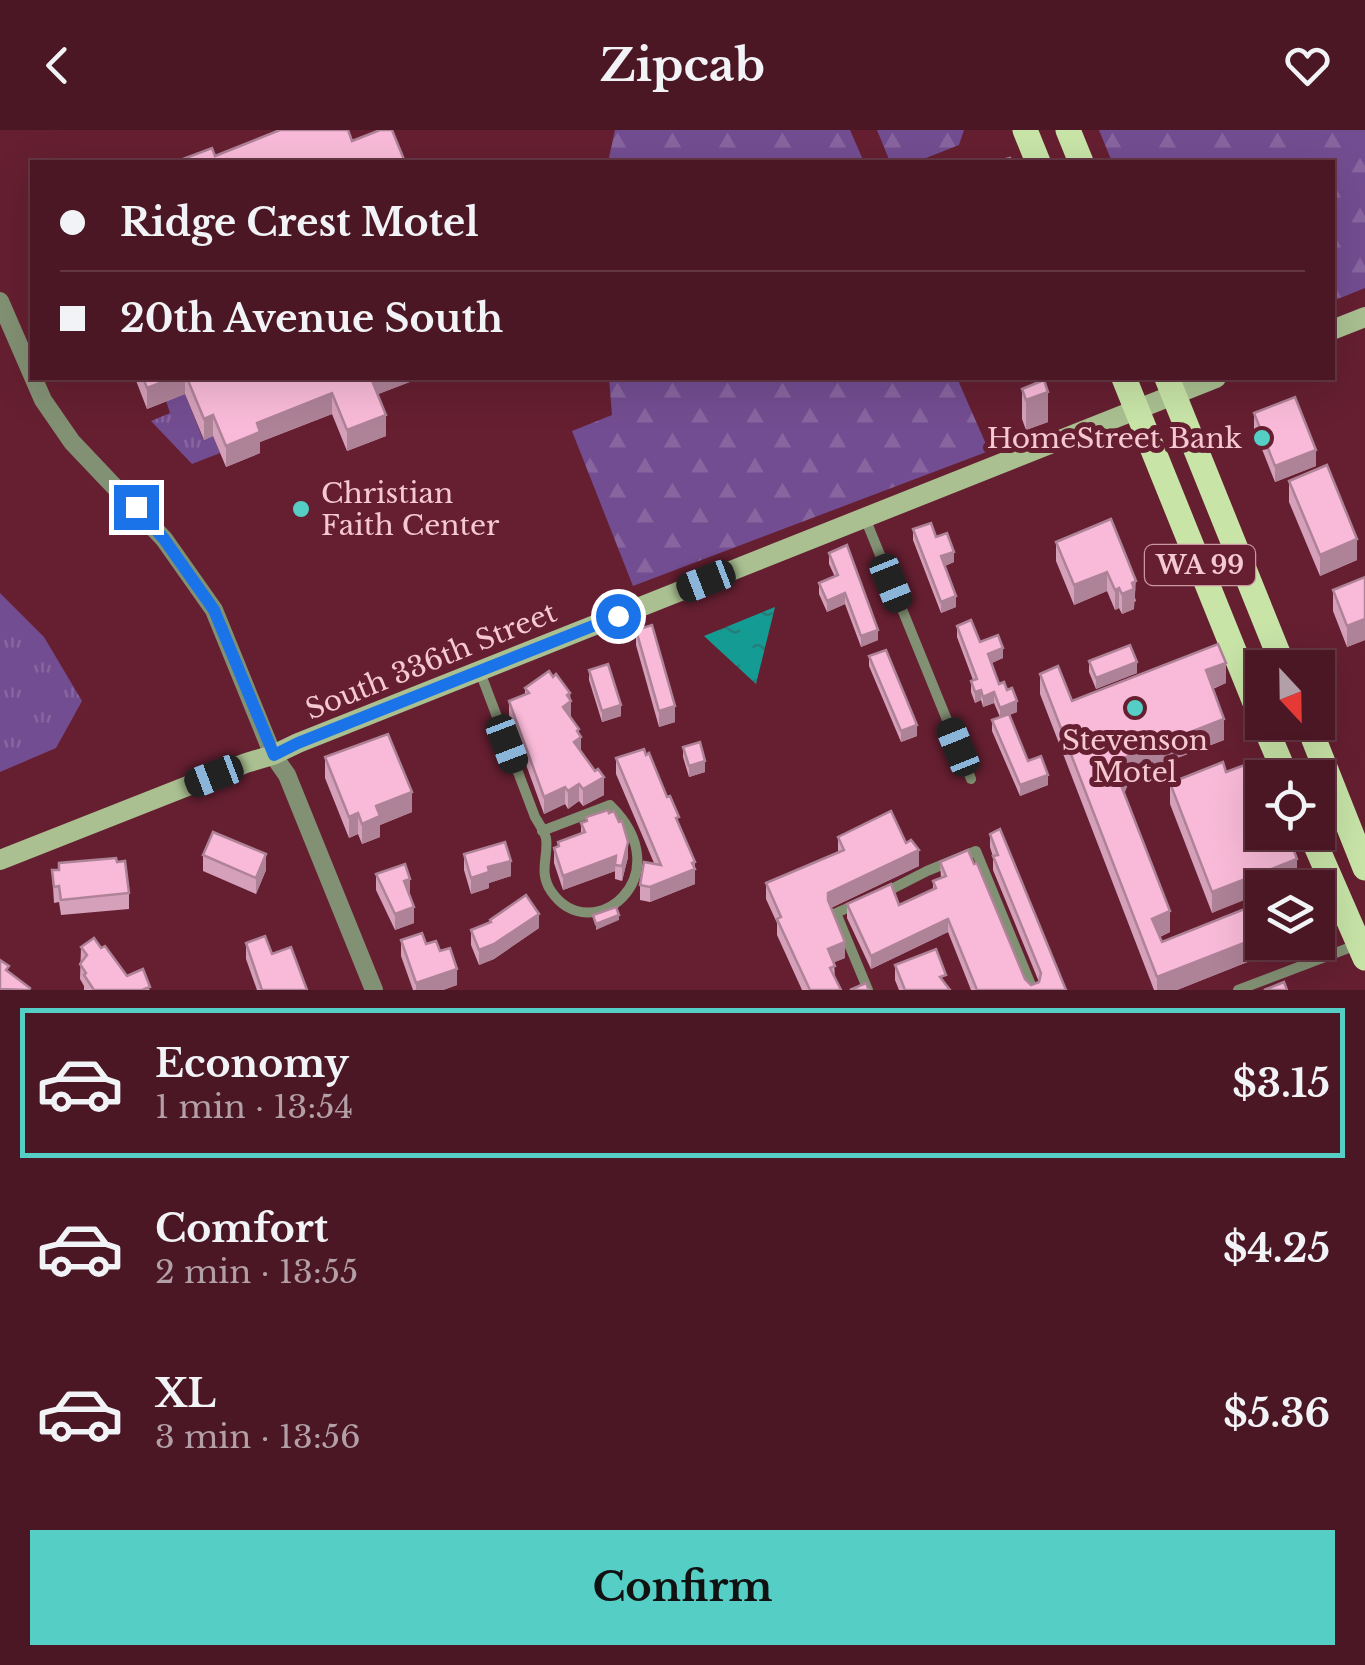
<!DOCTYPE html>
<meta charset="utf-8">
<style>
body{margin:0;font-family:"Libre Baskerville",serif;background:#53202d;color:#f1f3f6;height:100vh;display:flex;flex-direction:column;font-size:38px;white-space:nowrap}
*{box-sizing:border-box;margin:0}
p{font-size:32px;color:#b29fa7}
.icon{flex:none;width:55px;height:55px;fill:none;stroke:currentColor;stroke-width:2;stroke-linecap:round;stroke-linejoin:round}
.map{position:relative;height:860px;overflow:hidden}
.drawer{display:flex;flex-direction:column;background:#4c1725;flex:1}
.drawer>*{flex:none}
.hud{position:absolute;left:30px;top:30px;width:1305px;height:220px;border-radius:0px;box-shadow:0 10px 40px #0002,0 0 0 2px #633642;display:grid;align-content:center;height:220px;padding:0 30px;background:#4c1725}
.needle{width:65px;rotate:158deg}
.buttons{position:absolute;left:1245px;top:520px;display:grid;gap:20px}
.buttons a{display:grid;place-items:center;width:90px;height:90px;border-radius:0px;background:#4c1725;box-shadow:0 10px 40px #0002,0 0 0 2px #633642;font-size:50px}
.end{position:absolute;width:45px;height:45px;margin:-22px;border:12px solid #1a73e8;background:#fff;box-shadow:0 0 0 5px #fff}
.from{border-radius:50%}
.car{position:absolute;width:30px;height:60px;margin:-30px -15px;border-radius:12px;box-shadow:0 0 8px 2px #0007;background:linear-gradient(#222 24%,#8ab4d8 0 40%,#222 0 76%,#8ab4d8 0 86%,#222 0)}
.hud b{display:flex;align-items:center;gap:35px;height:95px;font-size:38px}
.hud b+b{border-top:2px solid #633642}
.hud i{width:25px;height:25px;background:#f1f3f6}
ul{padding:18px 0 0;list-style:none}
li{display:flex;align-items:center;gap:30px;height:150px;margin:0 20px 15px;padding:0 10px;border:5px solid transparent;border-radius:0px}
li div{flex:1}
li b{display:block;font-size:38px}
li em{font-style:normal;font-weight:700}
li.current{border-color:#55cec5}
li>.icon{width:90px;height:90px;stroke-width:1.5}
.primary-button{display:flex;gap:20px;margin-top:auto;padding:20px 30px}
.primary-button a{flex:1;height:115px;border-radius:0px;background:#55cec5;color:#111;font-size:40px;font-weight:700;line-height:115px;text-align:center}
header{display:flex;justify-content:space-between;align-items:center;height:130px;padding:0 30px;background:#4c1725;font-size:45px;font-weight:700}
.map>svg:first-child{display:block}
</style>
<header><svg class="icon" aria-label="back" viewBox="0 0 24 24"><path d="M15 5l-7 7 7 7"/></svg>Zipcab<svg class="icon" aria-label="heart" viewBox="0 0 24 24"><path d="M12 20l-8-8c-3-5 5-10 8-4 3-6 11-1 8 4z"/></svg></header>
<div class="map">
<svg width="1365" height="860" viewBox="0 0 1365 860">
<defs>
<pattern id="grass-tufts" width="24" height="20" patternUnits="userSpaceOnUse" patternTransform="scale(2.5)"><rect width="24" height="20" fill="#734d91"/><path d="M3 7l-1-3M5 7V3M7 7l1-3M15 17l-1-3M17 17v-4M19 17l1-3" fill="none" stroke="#88659f"/></pattern>
<pattern id="forest-firs" width="22" height="20" patternUnits="userSpaceOnUse" patternTransform="scale(2.5)"><rect width="22" height="20" fill="#734d91"/><path d="M5 1l3.5 6h-7zM16 11l3.5 6h-7z" fill="#88659f"/></pattern>
<pattern id="water-ripples" width="26" height="14" patternUnits="userSpaceOnUse" patternTransform="scale(2.5)"><rect width="26" height="14" fill="#149c94"/><path d="M2 4q2-2 4 0t4 0M15 11q2-2 4 0t4 0" fill="none" stroke="#247f7a"/></pattern>
</defs>
<rect width="100%" height="100%" fill="#651f31"/>
<g fill="url(#grass-tufts)">
<polygon points="185,264 203,309 213,306 220,323 192,334 151,291 170,283 166,271"/>
<polygon points="0,463 44,507 82,571 56,618 0,642"/>
</g>
<g fill="url(#forest-firs)">
<polygon points="615,0 850,0 864,32 608,32"/>
<polygon points="877,0 964,0 959,15 916,32 890,32"/>
<polygon points="1099,0 1365,0 1365,158 1333,171 1332,32 1112,32"/>
<polygon points="609,248 957,248 989,321 633,456 572,301 612,285"/>
</g>
<polygon fill="url(#water-ripples)" points="775,477 756,554 704,506"/>
<g fill="none" stroke-linecap="round" stroke-linejoin="round">
<g stroke="#829073" stroke-width="10">
<polyline points="865,388 971,649"/>
<path d="M 480,542 L 535,687 C 538,692 544,701 546,708 C 549,725 538,742 551,761 C 591,820 683,746 610,675 L 542,701"/>
<polyline points="884,763 927,741 976,721 1033,860"/>
<polyline points="859,773 836,783 868,860"/>
<polyline points="1238,860 1359,814"/>
</g>
<polyline stroke="#829073" stroke-width="18" points="0,171 43,270 72,312 164,409 214,480 273,625 287,645 374,860"/>
<g stroke="#aac091" stroke-width="20">
<polyline points="1332,200 1365,187"/>
<polyline points="0,730 246,633 273,625 298,613 1216,248"/>
</g>
<g stroke="#c8e4a7" stroke-width="25">
<polyline points="1025,0 1038,32"/>
<polyline points="1068,0 1081,32"/>
<polyline points="1124,248 1262,590"/>
<polyline points="1167,248 1284,538"/>
<polyline points="1263,592 1287,648"/>
<polyline points="1307,592 1365,738"/>
<polyline points="1310,702 1365,828"/>
</g>
</g>
<g fill="#d5a0ba">
<polygon points="135,248 420,248 378,264 386,306 347,321 332,284 260,312 260,323 226,337 213,306 204,310 185,264 147,279"/>
<polygon points="1022,259 1048,292 1026,300 1022,289"/>
<polygon points="1254,283 1316,336 1275,352 1254,299"/>
<polygon points="1289,351 1357,430 1320,446 1289,372"/>
<polygon points="1111,389 1136,471 1134,472 1134,479 1122,484 1119,478 1115,480 1107,461 1074,475 1056,431 1056,412"/>
<polygon points="913,399 936,407 954,432 945,436 956,477 941,483 913,410"/>
<polygon points="829,423 878,510 861,517 845,474 827,482 819,464 819,453 835,447 829,434"/>
<polygon points="1365,447 1365,510 1347,517 1333,481 1333,460"/>
<polygon points="957,496 1003,528 991,533 999,554 1017,582 1009,585 1028,631 1048,655 1020,666 992,601 992,590 1000,587 994,573 983,577 981,570 975,573 971,562 971,551 973,550 957,507"/>
<polygon points="636,500 675,592 659,597 636,515"/>
<polygon points="869,526 917,606 901,612 869,536"/>
<polygon points="1089,531 1137,543 1096,559 1089,542"/>
<polygon points="589,540 621,586 602,592 589,550"/>
<polygon points="1040,544 1072,571 1226,553 1213,559 1224,610 1128,647 1128,654 1124,663 1170,802 1160,807 1162,812 1298,812 1177,860 1154,860 1040,564"/>
<polygon points="525,558 570,569 571,587 579,605 581,622 604,665 583,676 579,671 568,679 565,674 544,684 509,588 509,571 525,564"/>
<polygon points="683,617 705,642 689,647 683,627"/>
<polygon points="325,627 412,682 380,695 380,707 362,714 358,704 349,708 325,648"/>
<polygon points="616,628 679,695 695,747 695,754 650,772 640,770 640,755 654,733 616,644"/>
<polygon points="1226,642 1297,749 1277,758 1262,758 1212,783 1170,674 1170,653"/>
<polygon points="586,687 628,727 622,751 615,749 615,741 563,760 554,733 554,718 558,716 558,712 581,704 581,693 586,692"/>
<polygon points="990,704 1066,860 971,860 948,802 871,839 847,788 847,774 899,775 933,760 933,751 941,748 940,732 1025,849 1031,855 1039,852 993,740 993,727 990,717"/>
<polygon points="838,707 906,713 919,736 831,778 845,828 834,832 835,849 841,860 802,860 777,805 777,793 766,769 766,753 838,723"/>
<polygon points="464,724 511,746 489,753 489,758 471,764 464,740"/>
<polygon points="203,725 266,740 256,764 203,741"/>
<polygon points="117,732 129,763 129,779 61,785 59,772 54,773 52,740"/>
<polygon points="376,744 410,765 414,793 395,800 376,760"/>
<polygon points="490,790 539,798 494,829 479,835 471,815 471,800 490,793"/>
<polygon points="401,810 426,814 440,821 457,855 443,860 413,860 401,826"/>
<polygon points="246,813 272,824 307,860 257,860 246,829"/>
<polygon points="81,817 101,818 127,846 150,860 84,860 84,856 80,849"/>
<polygon points="895,835 946,855 950,860 899,860 895,850"/>
</g>
<g fill="#ae8297">
<polygon points="173,248 185,248 185,264 147,279 147,258"/>
<polygon points="371,248 420,248 371,267"/>
<polygon points="1048,262 1048,292 1026,300 1026,270"/>
<polygon points="332,263 332,284 260,312 260,323 226,337 226,316 257,293"/>
<polygon points="213,285 213,306 204,310 204,289"/>
<polygon points="386,285 386,306 347,321 347,300"/>
<polygon points="1316,320 1316,336 1275,352 1275,336"/>
<polygon points="1357,409 1357,430 1320,446 1320,425"/>
<polygon points="954,422 954,432 941,437 941,426"/>
<polygon points="1107,442 1107,461 1074,475 1074,455"/>
<polygon points="1136,451 1134,479 1122,484 1122,464 1132,453"/>
<polygon points="1119,458 1119,478 1115,480 1115,460"/>
<polygon points="845,463 845,474 827,482 827,471"/>
<polygon points="956,466 956,477 941,483 941,472"/>
<polygon points="1365,489 1365,510 1347,517 1347,496"/>
<polygon points="878,500 878,510 861,517 861,506"/>
<polygon points="1003,518 1003,528 988,535 988,524"/>
<polygon points="1137,532 1137,543 1096,559 1096,548"/>
<polygon points="1226,533 1226,553 1206,561 1206,540"/>
<polygon points="981,560 981,570 975,573 975,562"/>
<polygon points="994,562 994,573 983,577 983,567"/>
<polygon points="570,563 571,571 571,588 563,577 567,565"/>
<polygon points="1017,571 1017,582 1000,589 1000,578"/>
<polygon points="621,575 621,586 602,592 602,581"/>
<polygon points="675,576 675,592 659,597 659,581"/>
<polygon points="1224,589 1224,610 1128,647 1128,654 1125,662 1117,666 1117,645 1126,627"/>
<polygon points="917,595 917,606 901,612 901,601"/>
<polygon points="579,599 579,608 581,607 581,624 574,612 577,601"/>
<polygon points="705,631 705,642 689,647 689,636"/>
<polygon points="1048,645 1048,655 1020,666 1020,655"/>
<polygon points="604,647 604,665 583,676 583,659"/>
<polygon points="579,654 579,671 568,679 568,661"/>
<polygon points="565,657 565,674 544,684 544,667"/>
<polygon points="412,662 412,682 380,695 380,707 362,714 362,694 376,676"/>
<polygon points="358,683 358,704 349,708 349,687"/>
<polygon points="628,712 628,727 622,751 622,736"/>
<polygon points="919,720 919,736 828,779 828,763"/>
<polygon points="266,724 266,740 256,764 256,748"/>
<polygon points="616,726 615,741 563,760 563,746"/>
<polygon points="1297,729 1297,749 1277,758 1262,758 1262,763 1212,783 1212,762"/>
<polygon points="511,731 511,746 489,753 489,758 471,764 471,748 488,737"/>
<polygon points="695,732 695,754 650,772 650,757"/>
<polygon points="410,749 410,765 404,767 404,751"/>
<polygon points="414,777 414,793 395,800 395,784"/>
<polygon points="1170,781 1170,802 1152,810 1152,789"/>
<polygon points="539,784 539,798 494,829 479,835 479,820"/>
<polygon points="619,785 619,790 596,800 596,794"/>
<polygon points="948,789 948,802 871,839 871,826"/>
<polygon points="1262,806 1262,812 1298,812 1177,860 1157,860 1157,847"/>
<polygon points="845,812 845,828 828,835 828,819"/>
<polygon points="457,839 457,855 443,860 416,860 416,853"/>
</g>
<g fill="#f8bad8" stroke="#ae8297" stroke-width="2.5">
<polygon points="280,0 348,0 352,11 380,0 392,0 405,32 175,32 212,18 215,26"/>
<polygon points="1010,28 1011,32 994,32"/>
<polygon points="143,248 173,248 147,258"/>
<polygon points="187,248 371,248 386,285 347,300 332,263 257,293 260,302 226,316 213,285 204,289"/>
<polygon points="1044,250 1048,262 1026,270 1022,259"/>
<polygon points="1295,267 1316,320 1275,336 1254,283"/>
<polygon points="1327,335 1357,409 1320,425 1289,351"/>
<polygon points="1111,389 1136,451 1132,453 1134,459 1122,464 1119,458 1115,460 1107,442 1074,455 1056,412"/>
<polygon points="931,393 936,407 947,403 954,422 941,426 956,466 941,472 913,399"/>
<polygon points="847,415 878,500 861,506 845,463 827,471 819,453 838,445 829,423"/>
<polygon points="1365,447 1365,489 1347,496 1333,460"/>
<polygon points="971,490 980,512 998,505 1003,518 988,524 999,554 1004,552 1007,560 1012,558 1017,571 1000,578 994,562 983,567 981,560 975,562 971,551 977,549 957,496"/>
<polygon points="652,495 675,576 659,581 636,500"/>
<polygon points="1218,514 1226,533 1206,540 1224,589 1126,627 1128,633 1125,642 1117,645 1170,781 1152,789 1162,812 1262,772 1262,806 1157,847 1040,544 1058,536 1072,571"/>
<polygon points="1130,515 1137,532 1096,548 1089,531"/>
<polygon points="886,520 917,595 901,601 869,526"/>
<polygon points="608,534 621,575 602,581 589,540"/>
<polygon points="549,541 553,547 556,544 570,563 567,565 571,571 563,577 579,599 577,601 581,607 574,612 595,641 598,639 604,647 583,659 579,654 568,661 565,657 544,667 509,571 529,563 525,558"/>
<polygon points="1009,584 1028,631 1041,626 1048,645 1020,655 992,590"/>
<polygon points="388,604 412,662 376,676 380,686 362,694 358,683 349,687 325,627"/>
<polygon points="700,612 705,631 689,636 683,617"/>
<polygon points="644,619 646,625 649,623 667,667 670,666 679,687 676,688 695,732 692,733 695,739 650,757 640,755 644,732 661,735 616,628"/>
<polygon points="1258,630 1265,648 1262,648 1262,702 1287,702 1297,729 1212,762 1170,653 1223,632 1226,642"/>
<polygon points="608,680 609,683 614,681 619,692 622,691 628,712 622,736 615,735 616,726 563,746 554,718 559,716 558,712 585,702 581,693 587,691 586,687"/>
<polygon points="891,681 906,713 911,710 919,720 828,763 828,770 845,812 828,819 835,836 830,838 841,860 810,860 777,789 781,787 766,753 844,720 838,707"/>
<polygon points="1000,699 1066,860 977,860 948,789 871,826 847,774 891,754 899,775 936,758 933,751 946,746 940,732 968,720 974,734 977,733 1025,849 1031,855 1039,852 1041,843 993,726 998,725 990,704"/>
<polygon points="213,702 266,724 256,748 203,725"/>
<polygon points="505,712 511,731 488,737 489,742 471,748 464,724"/>
<polygon points="116,728 117,732 125,731 129,763 61,770 59,756 54,757 52,740 59,740 59,733"/>
<polygon points="405,734 410,749 404,751 414,777 395,784 376,744"/>
<polygon points="526,765 539,784 494,814 479,820 471,800 491,792 490,790"/>
<polygon points="616,777 619,785 596,794 593,785"/>
<polygon points="422,803 426,814 436,811 440,821 450,818 457,839 416,853 401,810"/>
<polygon points="265,806 272,824 291,817 307,860 262,860 246,813"/>
<polygon points="94,808 101,818 105,816 127,846 143,839 150,857 142,860 94,860 84,845 86,843 80,834 87,825 81,817"/>
<polygon points="936,819 946,845 940,847 950,860 905,860 895,835"/>
<polygon points="0,830 9,836 6,840 30,858 29,860 0,859"/>
<polygon points="1284,852 1287,860 1264,860"/>
<polygon points="866,853 869,860 850,860"/>
</g>
<g fill="none" stroke-linecap="round" stroke-linejoin="round">
<polyline stroke="#1a73e8" stroke-width="12" points="136,377 164,409 214,480 274,625 298,613 618,486"/>
</g>
<g fill="#55cec5" stroke="#651f31" stroke-width="4">
<circle cx="1262" cy="308" r="10"/>
<circle cx="301" cy="379" r="10"/>
<circle cx="1135" cy="578" r="10"/>
</g>
<g text-anchor="middle" dominant-baseline="central" stroke-width="10" stroke-linejoin="round" paint-order="stroke">
<rect fill="#651f31" stroke="#ca96a0" stroke-width="2.5" x="1145" y="415" width="110" height="40" rx="8"/>
<g font-size="25" font-weight="bold" fill="#f5c9cf">
<text x="1200" y="435">WA 99</text>
</g>
<g font-size="28" fill="#f5c9cf" stroke="#651f31" text-anchor="end">
<text x="1242" y="308">HomeStreet Bank</text>
<text x="321" y="363" text-anchor="start">Christian<tspan x="321" dy="32">Faith Center</tspan></text>
<text x="1135" y="610" text-anchor="middle">Stevenson<tspan x="1135" dy="32">Motel</tspan></text>
</g>
<g font-size="28" fill="#f5c9cf" stroke="#651f31">
<text transform="translate(431 531) rotate(-22)">South 336th Street</text>
</g>
</g>
</svg>
<div class="buttons">
<a><svg class="needle" viewBox="-14 -14 28 28"><path d="M0-13l5 13h-10z" fill="#e53935"/><path d="M0 13l5-13h-10z" fill="#b29fa7"/></svg></a>
<a><svg class="icon" aria-label="locate" viewBox="0 0 24 24"><circle cx="12" cy="12" r="6"/><path d="M12 2v4M12 18v4M2 12h4M18 12h4"/></svg></a>
<a><svg class="icon" aria-label="layers" viewBox="0 0 24 24"><path d="M12 4l9 5-9 5-9-5zM3 14l9 5 9-5"/></svg></a>
</div>
<i class="end from" style="left:618px;top:486px"></i>
<i class="end" style="left:136px;top:377px"></i>
<i class="car" style="left:706px;top:451px;rotate:249deg"></i>
<i class="car" style="left:891px;top:453px;rotate:158deg"></i>
<i class="car" style="left:507px;top:614px;rotate:159deg"></i>
<i class="car" style="left:958px;top:617px;rotate:338deg"></i>
<i class="car" style="left:214px;top:646px;rotate:249deg"></i>
<div class="hud">
<b><i class="from"></i>Ridge Crest Motel</b>
<b><i></i>20th Avenue South</b>
</div>
</div>
<section class="drawer">
<ul>
<li class="current"><svg class="icon" aria-label="car" viewBox="0 0 24 24"><path d="M5 17H2v-5l4-1 3-4h7l3 4 3 1v5h-3M9 17h6M6 11h13"/><circle cx="7" cy="17" r="2"/><circle cx="17" cy="17" r="2"/></svg><div><b>Economy</b><p>1 min · 13:54</p></div><em>$3.15</em></li>
<li><svg class="icon" aria-label="car" viewBox="0 0 24 24"><path d="M5 17H2v-5l4-1 3-4h7l3 4 3 1v5h-3M9 17h6M6 11h13"/><circle cx="7" cy="17" r="2"/><circle cx="17" cy="17" r="2"/></svg><div><b>Comfort</b><p>2 min · 13:55</p></div><em>$4.25</em></li>
<li><svg class="icon" aria-label="car" viewBox="0 0 24 24"><path d="M5 17H2v-5l4-1 3-4h7l3 4 3 1v5h-3M9 17h6M6 11h13"/><circle cx="7" cy="17" r="2"/><circle cx="17" cy="17" r="2"/></svg><div><b>XL</b><p>3 min · 13:56</p></div><em>$5.36</em></li>
</ul>
<div class="primary-button"><a>Confirm</a></div>
</section>
